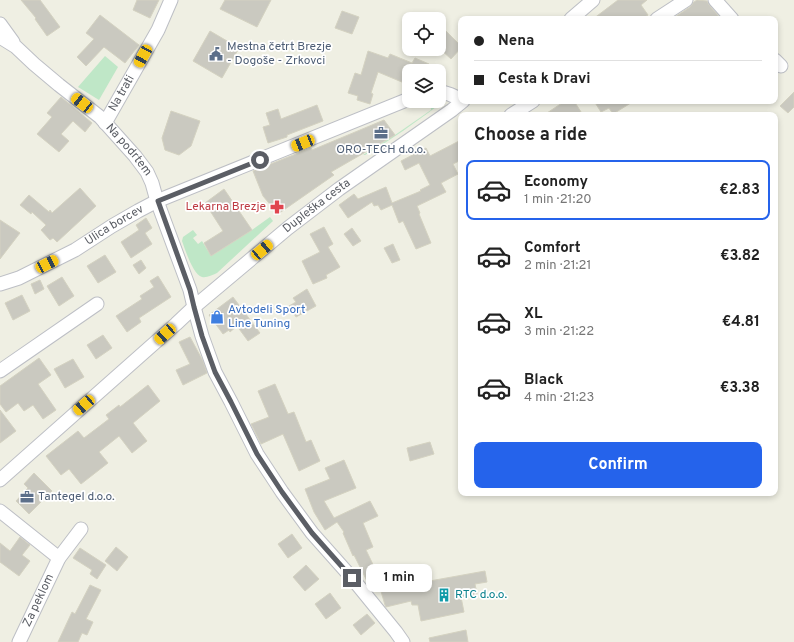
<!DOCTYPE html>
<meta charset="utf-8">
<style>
body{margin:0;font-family:Overpass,sans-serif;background:#f2f2f2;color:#222;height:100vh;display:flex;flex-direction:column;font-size:15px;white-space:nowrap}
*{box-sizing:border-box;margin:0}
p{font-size:13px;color:#767676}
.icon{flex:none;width:22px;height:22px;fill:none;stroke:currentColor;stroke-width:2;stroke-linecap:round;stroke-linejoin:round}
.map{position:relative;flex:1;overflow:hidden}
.side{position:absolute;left:458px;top:112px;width:320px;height:384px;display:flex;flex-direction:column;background:#fff;border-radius:8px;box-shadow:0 2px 6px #0003}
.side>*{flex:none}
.guide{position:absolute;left:458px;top:16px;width:320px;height:88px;border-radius:8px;box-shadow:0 2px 6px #0003;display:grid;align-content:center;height:88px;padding:0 16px;background:#fff}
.buttons{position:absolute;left:402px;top:12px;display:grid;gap:8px}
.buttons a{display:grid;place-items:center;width:44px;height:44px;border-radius:8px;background:#fff;box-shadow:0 2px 6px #0003;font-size:20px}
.end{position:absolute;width:18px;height:18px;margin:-9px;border:5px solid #5b5e65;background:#fff;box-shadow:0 0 0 2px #fff}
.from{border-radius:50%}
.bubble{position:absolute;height:28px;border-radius:8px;background:#fff;box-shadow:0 2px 6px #0003;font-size:13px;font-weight:700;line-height:28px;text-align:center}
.car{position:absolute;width:12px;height:24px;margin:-12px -6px;border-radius:5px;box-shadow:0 0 3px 1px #0007;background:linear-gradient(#f5c518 24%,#345 0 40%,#f5c518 0 76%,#345 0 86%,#f5c518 0)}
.guide b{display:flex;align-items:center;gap:14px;height:38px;font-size:15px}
.guide b+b{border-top:1px solid #e0e0e0}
.guide i{width:10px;height:10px;background:#222}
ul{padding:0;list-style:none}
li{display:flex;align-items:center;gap:12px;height:60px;margin:0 8px 6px;padding:0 8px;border:2px solid transparent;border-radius:8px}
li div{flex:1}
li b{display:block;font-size:15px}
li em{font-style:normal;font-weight:700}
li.on{border-color:#2563eb}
li>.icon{width:36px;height:36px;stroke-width:1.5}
h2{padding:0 16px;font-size:18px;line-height:48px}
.button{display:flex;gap:8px;margin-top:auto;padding:8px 16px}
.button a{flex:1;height:46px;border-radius:8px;background:#2563eb;color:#fff;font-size:16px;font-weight:700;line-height:46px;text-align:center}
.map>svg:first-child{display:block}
</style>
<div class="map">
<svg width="794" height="642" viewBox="0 0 794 642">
<rect width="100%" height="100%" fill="#efefe3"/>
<g fill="#bfe7c7">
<polygon points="105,56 118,67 99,100 78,87"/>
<path d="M 439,99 L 441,101 L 440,104 C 416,122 391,140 365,155 L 363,155 L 395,135 L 431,110 L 430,102 L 439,101 Z"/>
<path d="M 270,217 L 273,221 L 217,273 C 212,275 207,278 202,277 C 193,275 185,249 182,241 L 183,237 L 193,230 L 197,235 L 193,238 L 198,244 L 202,241 L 211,256 L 252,230 Z"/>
</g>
<g fill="#cac9c0" stroke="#d4d2c1">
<polygon points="21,0 40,0 60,27 47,36 35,19 36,18"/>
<polygon points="137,0 159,0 150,18 133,10"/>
<polygon points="225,0 271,0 257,27 220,9"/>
<polygon points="618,0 647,0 641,5 648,15 642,19 593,19"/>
<polygon points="697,0 707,1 709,5 721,19 672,19 690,7 694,2"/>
<polygon points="342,11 359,17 352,34 335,28"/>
<polygon points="100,15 139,45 125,63 104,47 86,66 77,57 94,39 86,33"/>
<polygon points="444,29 461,46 461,48 451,59 439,48 439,34"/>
<polygon points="210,31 239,48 222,78 193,61"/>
<polygon points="368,51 388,58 390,54 412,63 415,58 429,64 426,69 430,71 409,71 409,85 378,72 371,93 373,94 370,104 357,100 358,96 348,93 355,73 361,75"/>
<polygon points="794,92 794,107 788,113 780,106"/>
<polygon points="61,97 92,123 85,132 73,121 61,134 69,141 59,152 37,134 52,117 47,113"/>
<polygon points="565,101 574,101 583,115 544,115"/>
<polygon points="594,101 634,101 613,114 609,108 601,112"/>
<polygon points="317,105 323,121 287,135 287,137 268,143 263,127 270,125 266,113 278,109 281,119"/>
<polygon points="171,111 200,121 191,146 179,155 165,150 162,138"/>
<polygon points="384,120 395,135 331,172 334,175 278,214 263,196 253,171 311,148 312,150"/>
<polygon points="461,140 461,160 453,164 458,174 441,183 446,192 417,206 420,213 419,214 431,243 416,249 403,221 399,223 392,205 381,210 378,205 374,206 372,202 348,218 339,205 354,194 358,199 386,187 392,203 421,191 420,190 430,185 419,163 405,170 401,161 426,148 430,156"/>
<polygon points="80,188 96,206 57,242 53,238 50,240 41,230 46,225 32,212 31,214 20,205 29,195 49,212 50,210 52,213"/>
<polygon points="224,189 252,230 211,256 204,243 223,231 205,203"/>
<polygon points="146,218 152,228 145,233 152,244 131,258 121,242 139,230 136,225"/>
<polygon points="0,220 20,233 0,259"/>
<polygon points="324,227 333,244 328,247 340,267 326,275 327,278 313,284 302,261 320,252 310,234"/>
<polygon points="352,228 361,241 353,246 344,234"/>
<polygon points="393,244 400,260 392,263 384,248"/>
<polygon points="105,255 116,272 98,283 87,266"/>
<polygon points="141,260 146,268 139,274 133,265"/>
<polygon points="158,276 171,297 139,318 141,322 127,332 116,316 142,299 140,296 154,287 150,281"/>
<polygon points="62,277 74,296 59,306 47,286"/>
<polygon points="40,280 44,289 35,294 31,284"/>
<polygon points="307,289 316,306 296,317 289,306 296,302 293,298"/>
<polygon points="22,295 30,311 13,320 5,303"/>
<polygon points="233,297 260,333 248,341 237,326 230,332 229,330 223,334 209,315"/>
<polygon points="103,335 112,348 96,359 87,345"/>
<polygon points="190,337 203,361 207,373 183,385 176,370 190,364 179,342"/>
<polygon points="39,358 51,375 38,384 56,410 43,419 33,405 24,411 18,403 6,412 0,404 0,386"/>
<polygon points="73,359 84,377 65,388 54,369"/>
<polygon points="275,384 288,414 294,412 306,442 311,440 320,461 299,471 283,434 261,444 251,424 269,417 258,391"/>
<polygon points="148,385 160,401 133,423 147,441 132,453 119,436 99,452 108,463 81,484 69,469 61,475 46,456 78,431 84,438 109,419 106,415 119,405 120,407"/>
<polygon points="0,410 16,431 0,443"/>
<polygon points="430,442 434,454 410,461 407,448"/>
<polygon points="344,460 356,488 324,501 334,518 370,501 378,516 363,523 373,547 366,550 380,579 369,585 354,555 353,556 343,533 344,532 337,522 325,530 314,512 305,489 330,479 325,468"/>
<polygon points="34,473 52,491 29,514 16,501 28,488 24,484"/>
<polygon points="292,534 302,548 288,558 278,544"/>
<polygon points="20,537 30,545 22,555 30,561 19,576 0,562 0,543 10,551"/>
<polygon points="116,547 128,557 117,571 105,561"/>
<polygon points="80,548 106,565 97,579 90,574 92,570 73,558"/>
<polygon points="306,565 319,579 305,591 293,577"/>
<polygon points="485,571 487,582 475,584 477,594 461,597 464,612 421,621 418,605 412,605 411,601 386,607 385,605 380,588 401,583 402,586"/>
<polygon points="90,585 101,590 86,619 93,622 87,635 82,633 78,642 58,642 72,612 75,614"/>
<polygon points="330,593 341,608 326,619 315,604"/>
<polygon points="367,614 375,623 361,635 353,625"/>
<polygon points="466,630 468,642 430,642 429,638"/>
</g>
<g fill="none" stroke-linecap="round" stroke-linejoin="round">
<g stroke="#bdbfc5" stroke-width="15">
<g id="minor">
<polyline points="715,0 732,19"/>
<polyline points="571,19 593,0"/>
<polyline points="657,19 686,0"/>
<polyline points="0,24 13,42"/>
<path id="s1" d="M 0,37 L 16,47 L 34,64 L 59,85 L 100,117 L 135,156 L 147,172 L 152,183 L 157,201 L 190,290 L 194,307 L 202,336 L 215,372 L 231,402 L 257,454 L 282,492 L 312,533 L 352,578 L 396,632 L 403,642"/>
<polyline points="775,60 781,66"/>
<path d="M 439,92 C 447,92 454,96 461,100"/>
<polyline points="511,115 533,101"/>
<path id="s2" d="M 105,123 L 158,30 L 171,0"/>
<path id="s3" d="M 0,284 L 19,278 L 75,250 L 112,226 L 138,211 L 157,201 L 409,99"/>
<polyline points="0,371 97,304"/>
<path id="s4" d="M 0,480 L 176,324 L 194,307 L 288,228 L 339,189 L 452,110 L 463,101"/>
<polyline points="0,511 59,558"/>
<path id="s5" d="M 19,642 L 59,558 L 81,529"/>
</g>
</g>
<use href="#minor" stroke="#fff" stroke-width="13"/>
</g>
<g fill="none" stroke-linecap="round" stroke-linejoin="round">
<polyline stroke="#5b5e65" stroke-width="5" points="260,160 158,201 190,290 194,307 202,336 215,372 231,402 257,454 282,492 312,533 352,578"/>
</g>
<defs>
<g id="civic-bare" transform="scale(1.08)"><path d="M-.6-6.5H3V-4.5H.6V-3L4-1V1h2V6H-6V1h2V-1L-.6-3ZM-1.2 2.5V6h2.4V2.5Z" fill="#5c6f8a" stroke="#fff" stroke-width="2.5" paint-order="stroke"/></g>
<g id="office-bare" transform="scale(1.08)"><path d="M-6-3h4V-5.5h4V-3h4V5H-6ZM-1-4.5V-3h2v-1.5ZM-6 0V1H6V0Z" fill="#5c6f8a" stroke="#fff" stroke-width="2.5" paint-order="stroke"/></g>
<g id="pharmacy-bare" transform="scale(1.08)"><path d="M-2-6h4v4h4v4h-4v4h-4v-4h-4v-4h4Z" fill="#e0444e" stroke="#fff" stroke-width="2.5" paint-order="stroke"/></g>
<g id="shop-bare" transform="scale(1.08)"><path d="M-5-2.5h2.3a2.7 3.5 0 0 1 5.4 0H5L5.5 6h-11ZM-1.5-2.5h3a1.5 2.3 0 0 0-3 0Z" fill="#3f7fe0" stroke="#fff" stroke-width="2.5" paint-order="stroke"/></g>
<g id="building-bare" transform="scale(1.08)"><path d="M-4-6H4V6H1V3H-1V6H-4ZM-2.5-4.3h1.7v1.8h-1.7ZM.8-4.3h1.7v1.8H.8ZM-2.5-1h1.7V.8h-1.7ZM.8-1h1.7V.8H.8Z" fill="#0f9aa8" stroke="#fff" stroke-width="2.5" paint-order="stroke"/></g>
</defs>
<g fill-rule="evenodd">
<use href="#civic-bare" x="216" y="54"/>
<use href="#office-bare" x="381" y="133"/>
<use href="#pharmacy-bare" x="277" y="207"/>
<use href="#shop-bare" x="217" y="317"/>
<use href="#office-bare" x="27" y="497"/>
<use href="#building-bare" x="444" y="595"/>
</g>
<g text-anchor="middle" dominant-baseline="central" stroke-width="3.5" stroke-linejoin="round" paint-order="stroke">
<g font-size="12" fill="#4e5e75" stroke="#fff" text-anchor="start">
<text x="227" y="47">Mestna četrt Brezje<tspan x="227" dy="14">- Dogoše - Zrkovci</tspan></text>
<text x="381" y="150" text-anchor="middle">ORO-TECH d.o.o.</text>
<text x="38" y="497">Tantegel d.o.o.</text>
</g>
<g font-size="12" fill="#5b5e65" stroke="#fff">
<text stroke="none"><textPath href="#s2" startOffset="34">Na trati</textPath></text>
<text stroke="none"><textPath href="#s1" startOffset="172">Na podrtem</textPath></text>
<text stroke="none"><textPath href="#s4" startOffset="419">Dupleška cesta</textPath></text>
<text stroke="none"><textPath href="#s3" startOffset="129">Ulica borcev</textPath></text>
<text stroke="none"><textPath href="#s5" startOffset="46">Za peklom</textPath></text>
</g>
<g font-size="12" fill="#be3a42" stroke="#fff" text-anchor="end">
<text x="266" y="207">Lekarna Brezje</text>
</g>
<g font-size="12" fill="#366cbe" stroke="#fff" text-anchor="start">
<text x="228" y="310">Avtodeli Sport<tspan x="228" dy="14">Line Tuning</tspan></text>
</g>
<g font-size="12" fill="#0d838f" stroke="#fff" text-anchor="start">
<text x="455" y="595">RTC d.o.o.</text>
</g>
</g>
</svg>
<div class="buttons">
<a><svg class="icon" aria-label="locate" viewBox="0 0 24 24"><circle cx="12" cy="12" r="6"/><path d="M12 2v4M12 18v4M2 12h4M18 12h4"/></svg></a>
<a><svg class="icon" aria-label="layers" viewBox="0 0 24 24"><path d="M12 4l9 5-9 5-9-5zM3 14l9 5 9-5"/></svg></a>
</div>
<i class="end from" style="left:260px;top:160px"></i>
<i class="end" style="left:352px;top:578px"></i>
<div class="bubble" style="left:366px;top:564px;width:66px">1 min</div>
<i class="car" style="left:143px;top:56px;rotate:209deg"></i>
<i class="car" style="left:82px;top:103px;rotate:308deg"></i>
<i class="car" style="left:303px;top:143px;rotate:248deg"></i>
<i class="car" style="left:262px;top:250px;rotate:50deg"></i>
<i class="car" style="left:47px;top:264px;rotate:63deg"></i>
<i class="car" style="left:165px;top:334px;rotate:228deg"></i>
<i class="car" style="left:84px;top:405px;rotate:229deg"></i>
<div class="guide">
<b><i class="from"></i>Nena</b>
<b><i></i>Cesta k Dravi</b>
</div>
<section class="side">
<h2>Choose a ride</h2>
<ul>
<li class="on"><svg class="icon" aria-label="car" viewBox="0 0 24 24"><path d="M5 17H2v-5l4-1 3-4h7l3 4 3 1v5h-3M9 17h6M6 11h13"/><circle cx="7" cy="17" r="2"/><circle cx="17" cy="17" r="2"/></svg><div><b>Economy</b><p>1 min · 21:20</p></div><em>€2.83</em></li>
<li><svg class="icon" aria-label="car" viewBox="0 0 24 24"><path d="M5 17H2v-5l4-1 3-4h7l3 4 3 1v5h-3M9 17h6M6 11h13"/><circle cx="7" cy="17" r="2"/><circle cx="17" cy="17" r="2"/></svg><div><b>Comfort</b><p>2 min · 21:21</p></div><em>€3.82</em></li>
<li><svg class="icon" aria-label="car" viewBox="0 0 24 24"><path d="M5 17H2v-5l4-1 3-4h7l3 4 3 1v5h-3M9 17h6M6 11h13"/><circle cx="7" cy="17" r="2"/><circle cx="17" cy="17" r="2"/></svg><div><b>XL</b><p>3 min · 21:22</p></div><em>€4.81</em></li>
<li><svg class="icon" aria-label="car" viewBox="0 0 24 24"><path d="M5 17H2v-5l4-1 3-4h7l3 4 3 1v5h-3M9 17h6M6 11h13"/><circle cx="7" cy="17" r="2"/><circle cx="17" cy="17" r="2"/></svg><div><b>Black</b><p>4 min · 21:23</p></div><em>€3.38</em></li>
</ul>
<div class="button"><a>Confirm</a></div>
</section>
</div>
